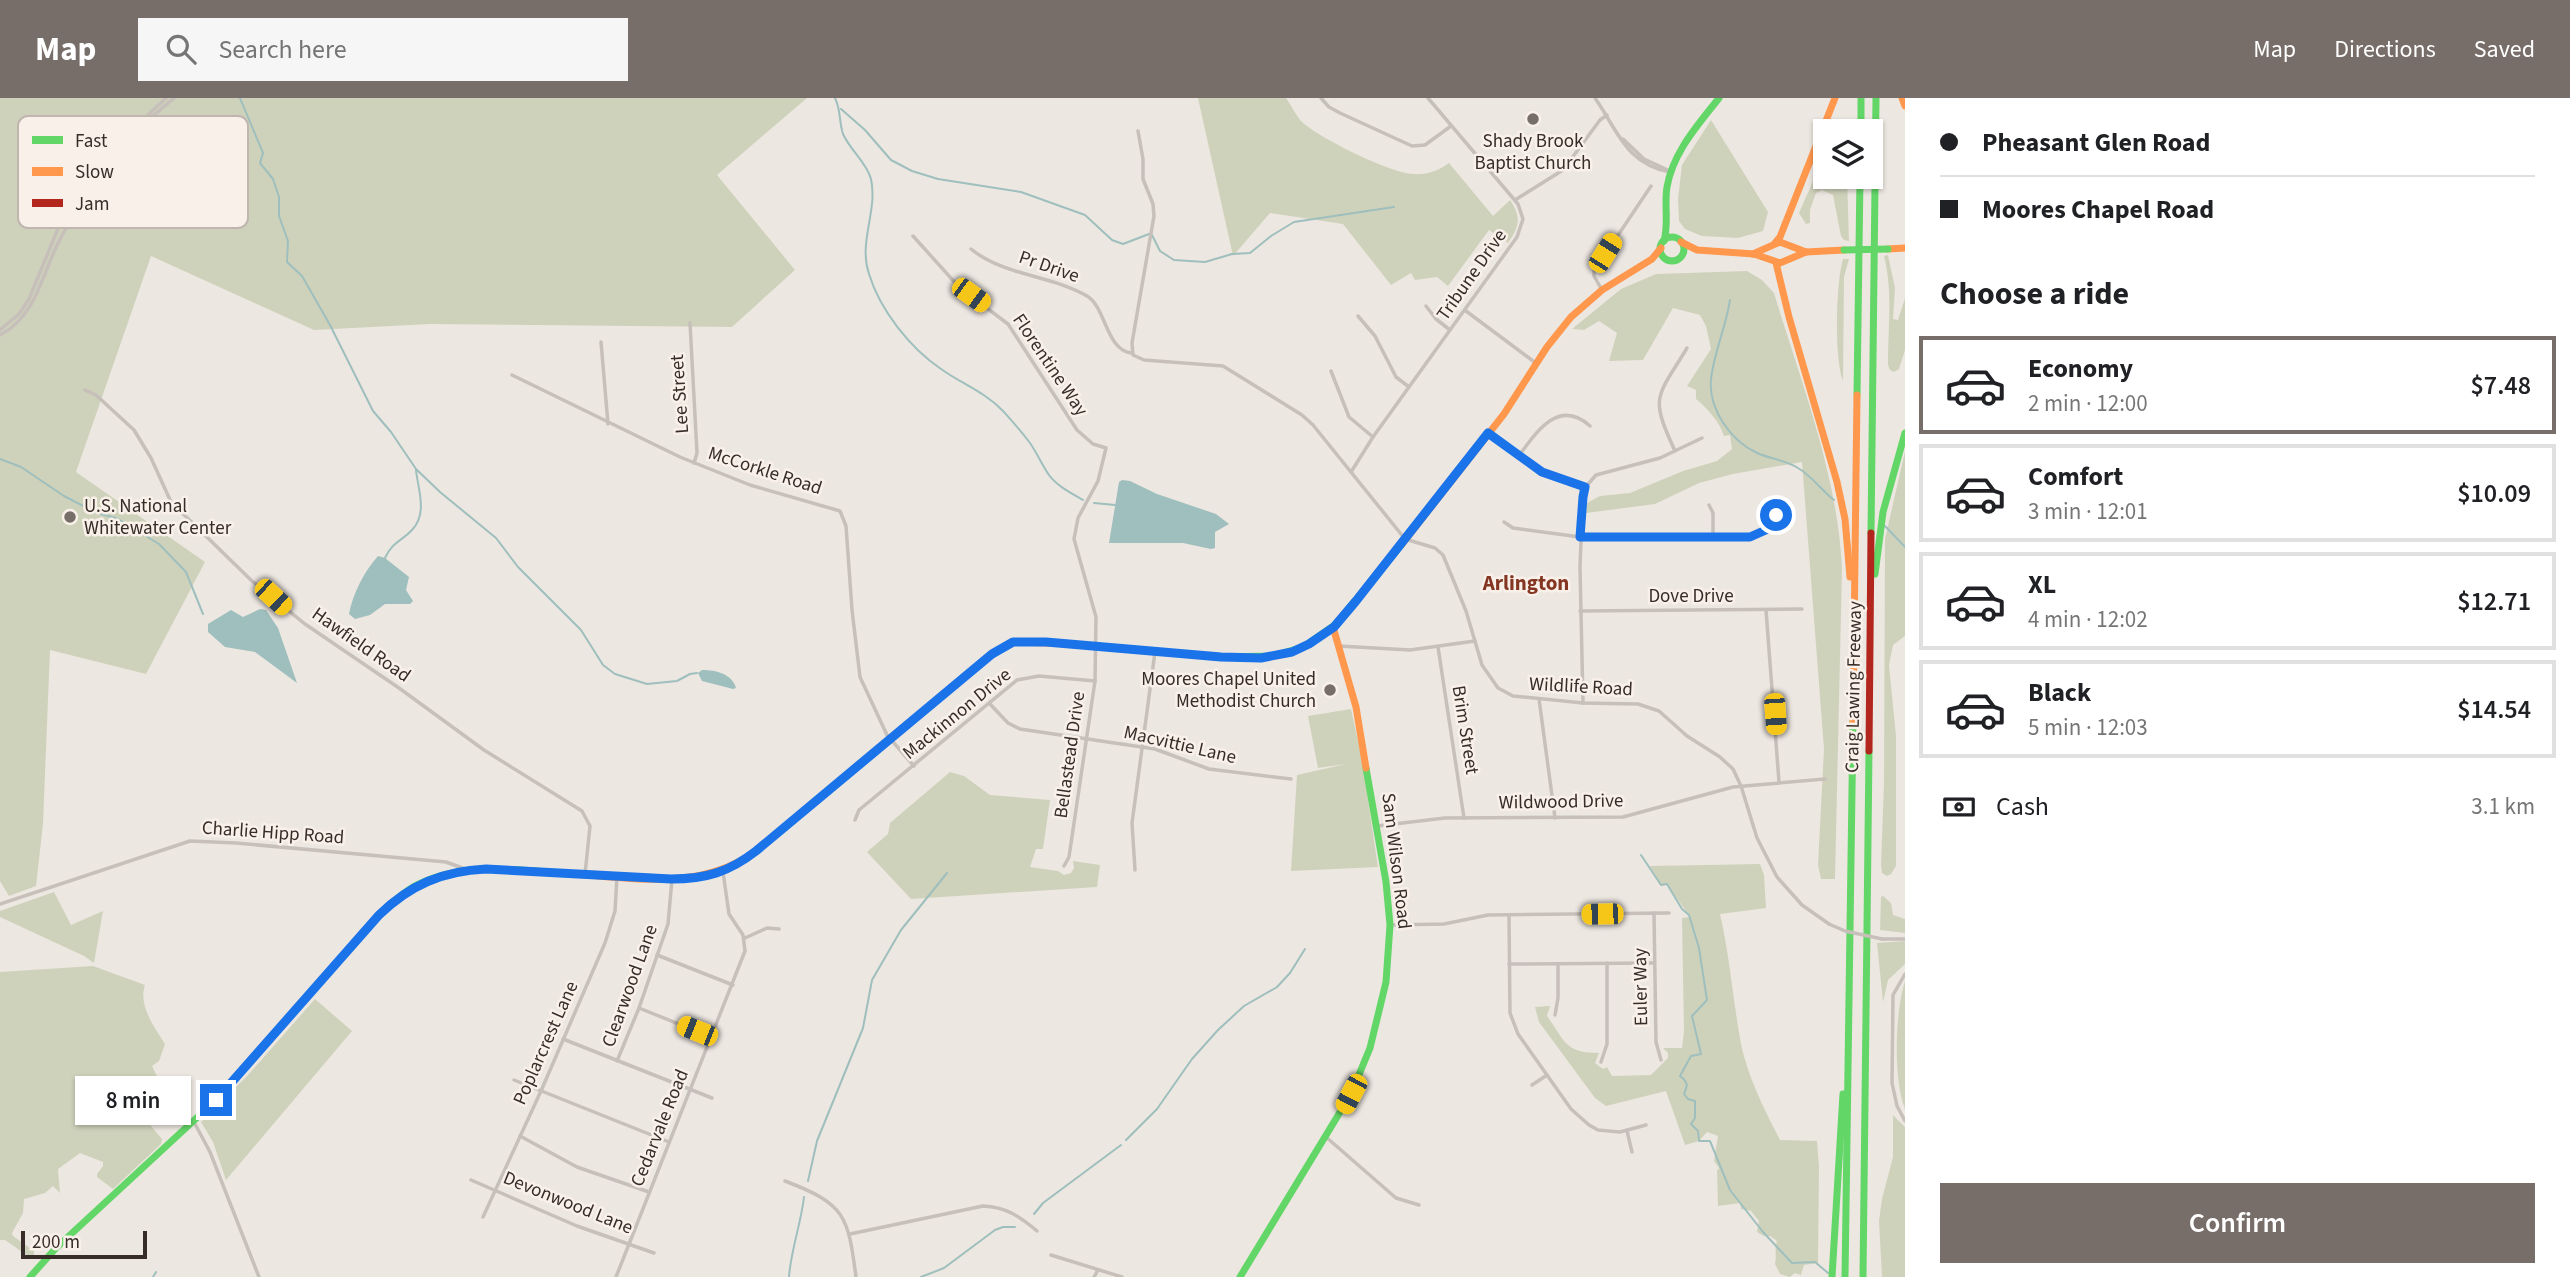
<!DOCTYPE html>
<meta charset="utf-8">
<style>
body{margin:0;font-family:"Source Sans 3",sans-serif;background:#f6f6f6;color:#202124;height:100vh;display:flex;flex-direction:column;font-size:26px;white-space:nowrap}
*{box-sizing:border-box;margin:0}
p{font-size:23px;color:#757577}
.icon{flex:none;width:38px;height:38px;fill:none;stroke:currentColor;stroke-width:2;stroke-linecap:round;stroke-linejoin:round}
.map{position:relative;flex:1;overflow:hidden}
.sheet{display:flex;flex-direction:column;background:#fff;width:665px}
.sheet>*{flex:none}
.banner{display:grid;align-content:center;height:154px;padding:0 35px;background:#fff}
.controls{position:absolute;left:1813px;top:21px;display:grid;gap:14px}
.controls a{display:grid;place-items:center;width:70px;height:70px;border-radius:0px;background:#fff;box-shadow:0 2px 5px #0004;font-size:35px}
.scale{position:absolute;left:21px;bottom:18px;width:126px;box-sizing:border-box;padding-left:7px;border:4px solid #372c28;border-top:0;font-size:19px;line-height:24px;white-space:nowrap;color:#372c28;-webkit-text-stroke:5px #f9f1e9;paint-order:stroke}
.end{position:absolute;width:32px;height:32px;margin:-16px;border:9px solid #1a73e8;background:#fff;box-shadow:0 0 0 4px #fff}
.from{border-radius:50%}
.bubble{position:absolute;height:49px;border-radius:0px;background:#fff;box-shadow:0 2px 5px #0004;font-size:23px;font-weight:600;line-height:49px;text-align:center}
.car{position:absolute;width:21px;height:42px;margin:-21px -10px;border-radius:9px;box-shadow:0 0 5px 2px #0007;background:linear-gradient(#f5c518 24%,#345 0 40%,#f5c518 0 76%,#345 0 86%,#f5c518 0)}
.banner b{display:flex;align-items:center;gap:24px;height:66px;font-size:26px}
.banner b+b{border-top:2px solid #e0e0e0}
.banner i{width:18px;height:18px;background:#202124}
ul{padding:0;list-style:none}
li{display:flex;align-items:center;gap:21px;height:98px;margin:0 14px 10px;padding:0 21px;border:4px solid #e0e0e0;border-radius:0px}
li div{flex:1}
li b{display:block;font-size:26px}
li em{font-style:normal;font-weight:600}
li.current{border-color:#776d69}
li>.icon{width:63px;height:63px;stroke-width:1.5}
h2{padding:0 35px;font-size:32px;line-height:84px}
.pay{display:flex;align-items:center;gap:18px;height:77px;padding:0 35px;font-size:26px}
.pay p{margin-inline-start:auto}
.button{display:flex;gap:14px;margin-top:auto;padding:14px 35px}
.button a{flex:1;height:80px;border-radius:0px;background:#776d69;color:#fff;font-size:28px;font-weight:600;line-height:80px;text-align:center}
header{display:flex;align-items:center;gap:42px;box-sizing:border-box;height:98px;padding:0 35px;background:#776d69;color:#fff}
header strong{font-size:33px}
nav{display:flex;gap:38px;margin-inline-start:auto;font-size:24px}
.search{width:490px;height:63px;background:#f6f6f6;display:flex;align-items:center;gap:18px;box-sizing:border-box;padding:0 24px;border-radius:0px;color:#757577;font-size:26px}
main{display:flex;flex:1;min-height:0}
.map>svg:first-child{display:block}
</style>
<header>
<strong>Map</strong>
<div class="search"><svg class="icon" aria-label="search" viewBox="0 0 24 24"><circle cx="10" cy="10" r="6"/><path d="M15 15l6 6"/></svg>Search here</div>
<nav><a>Map</a><a>Directions</a><a>Saved</a></nav>
</header>
<main>
<div class="map">
<svg width="1905" height="1179" viewBox="0 0 1905 1179">
<rect width="100%" height="100%" fill="#ede7e1"/>
<g fill="#cfd2bb">
<polygon points="0,0 807,0 717,77 795,172 732,229 430,226 314,232 151,158 76,374 205,464 146,576 50,552 43,726 36,788 9,798 0,783"/>
<path d="M 1198,0 L 1286,0 C 1291,7 1295,16 1301,23 C 1317,39 1390,75 1413,76 C 1427,77 1438,73 1449,65 L 1493,118 L 1510,102 C 1522,119 1519,129 1508,145 L 1489,132 L 1448,188 L 1437,179 L 1415,182 L 1411,175 L 1391,187 L 1343,126 L 1270,115 L 1233,158 Z"/>
<polygon points="1711,22 1768,114 1763,133 1738,140 1702,138 1685,131 1679,123 1678,101 1682,67"/>
<polygon points="1825,56 1825,79 1847,79 1849,143 1844,142 1841,138 1833,97 1822,92 1816,95 1810,112 1810,125 1806,126 1799,115"/>
<path d="M 1888,157 L 1895,190 L 1893,221 L 1898,222 L 1905,200 L 1905,252 L 1899,271 L 1894,274 L 1890,272 L 1888,267 C 1888,230 1893,194 1884,158 Z"/>
<path d="M 1843,161 L 1849,161 L 1844,179 L 1843,283 C 1834,260 1836,184 1843,161 Z"/>
<path d="M 1747,173 L 1762,182 L 1774,195 C 1801,284 1838,378 1842,471 L 1835,781 L 1821,781 L 1818,767 L 1824,651 L 1802,364 L 1733,376 L 1699,385 L 1655,406 L 1586,415 L 1587,405 L 1600,398 L 1630,395 L 1683,373 L 1717,363 L 1732,351 L 1730,337 L 1724,338 C 1719,323 1708,311 1696,301 L 1696,292 L 1687,288 L 1711,251 L 1706,228 L 1700,217 L 1673,210 L 1643,262 L 1609,263 L 1617,235 L 1599,223 L 1584,232 L 1572,231 L 1621,191 L 1656,176 Z"/>
<polygon points="1905,353 1905,538 1893,547 1889,567 1896,638 1896,768 1891,776 1887,778 1882,775 1881,767 1884,685 1885,441"/>
<polygon points="1351,611 1362,662 1378,769 1291,773 1297,677 1346,666 1318,670 1308,618"/>
<polygon points="950,674 964,678 990,697 1050,702 1043,751 1036,751 1030,769 1058,773 1064,777 1071,775 1074,770 1073,763 1100,767 1097,789 911,801 867,754 888,736 890,725"/>
<path d="M 1760,766 L 1764,777 L 1766,810 L 1720,816 C 1730,859 1733,903 1741,946 C 1748,979 1764,1011 1780,1042 L 1817,1043 L 1819,1069 L 1818,1165 L 1804,1167 L 1801,1177 L 1795,1175 L 1790,1179 L 1780,1176 L 1775,1166 C 1777,1157 1774,1151 1777,1143 L 1770,1138 L 1764,1138 L 1757,1134 L 1759,1123 L 1751,1113 L 1741,1111 L 1740,1105 L 1718,1108 L 1717,1073 L 1719,1070 L 1714,1063 L 1718,1038 L 1707,1034 L 1699,1043 L 1685,1047 L 1666,993 L 1606,1008 L 1595,1000 L 1539,924 L 1535,909 L 1550,908 L 1547,918 C 1565,943 1565,955 1599,955 L 1595,965 L 1603,971 L 1607,969 L 1612,978 L 1651,977 L 1668,960 L 1668,955 L 1663,950 L 1682,950 L 1684,933 L 1682,820 L 1690,819 L 1667,786 L 1661,787 L 1650,768 Z"/>
<polygon points="54,794 71,827 103,813 94,865 84,858 0,819 0,813"/>
<polygon points="1883,798 1891,805 1893,817 1905,821 1905,835 1880,832 1881,799"/>
<polygon points="1905,843 1905,866 1888,882 1883,904 1877,845"/>
<path d="M 93,868 L 145,887 C 138,907 154,929 165,946 L 159,963 L 152,968 L 169,1003 L 168,1008 L 160,1003 L 156,1004 L 151,1028 L 162,1041 L 161,1046 L 113,1091 L 97,1079 L 97,1076 L 103,1068 L 103,1064 L 80,1055 L 58,1071 L 60,1095 L 53,1088 L 45,1095 L 24,1101 L 23,1115 L 12,1135 L 13,1138 L 34,1153 L 34,1161 L 31,1160 L 5,1142 L 0,1142 L 0,874 Z"/>
<path d="M 1905,883 L 1905,1011 C 1893,982 1895,913 1905,883 Z"/>
<polygon points="315,901 352,933 226,1082 213,1044 201,1024 248,977"/>
<polygon points="1893,1017 1905,1029 1905,1179 1882,1179 1879,1123 1882,1101 1893,1059"/>
</g>
<g fill="#9ebfbd">
<polygon points="1122,382 1130,383 1157,396 1216,416 1229,426 1215,434 1215,450 1211,451 1183,445 1109,445 1119,384"/>
<path d="M 378,458 L 385,460 L 409,479 L 406,492 L 413,503 L 410,506 L 385,506 L 370,517 L 355,521 L 349,516 C 353,495 364,474 378,458 Z"/>
<polygon points="260,511 266,512 278,530 297,585 255,554 225,549 208,534 208,526 231,512 243,519"/>
<path d="M 702,572 C 716,572 732,576 736,590 L 733,591 L 702,583 L 698,575 Z"/>
</g>
<g fill="none" stroke-linecap="round" stroke-linejoin="round">
<g stroke="#9ebfbd" stroke-width="2">
<polyline points="240,0 263,55 260,65 273,81 279,99 279,118 288,143 287,164 302,178 330,227 373,313 391,334 416,371 440,394 496,440 518,469 581,532 603,567 615,576 647,586 677,583 690,576 697,575"/>
<path d="M 835,0 C 841,12 839,24 843,36 C 850,52 867,65 871,81 C 878,113 858,144 869,176 C 880,212 910,250 941,271 C 962,286 985,294 1003,313 C 1012,323 1022,334 1030,345 C 1037,355 1042,367 1049,377 C 1057,388 1071,395 1083,402"/>
<polyline points="841,11 865,32 891,62 912,73 938,81 1021,94 1085,117 1112,142 1123,146 1149,136"/>
<polyline points="1152,137 1160,153 1174,162 1205,164 1232,156 1250,155 1271,138 1294,124 1394,109"/>
<path d="M 1730,202 C 1726,229 1714,254 1711,281 C 1708,311 1731,343 1757,355 C 1771,361 1785,362 1798,370 C 1812,378 1821,392 1834,402"/>
<polyline points="0,361 21,369 64,398 95,414 118,421 159,446 186,474 203,516"/>
<polyline points="1094,405 1115,407"/>
<polyline points="1885,428 1905,449"/>
<path d="M 385,460 C 393,443 401,444 412,432 C 428,415 418,392 416,372"/>
<path d="M 1641,757 L 1661,787 L 1667,786 L 1682,811 L 1689,817 L 1699,850 L 1707,902 L 1692,918 L 1701,956 L 1691,958 L 1680,978 C 1688,984 1688,987 1684,996 L 1688,1001 L 1695,1003 L 1695,1020 L 1691,1026 L 1698,1033 L 1699,1043 L 1710,1043 L 1730,1092 L 1763,1134 L 1792,1165 L 1815,1164 L 1828,1175"/>
<polyline points="1126,1042 1157,1011 1192,961 1218,932 1244,908 1277,889 1290,875 1305,851"/>
<polyline points="808,1083 817,1043 863,930 872,882 901,832 947,775"/>
<polyline points="1034,1116 1043,1105 1121,1047"/>
<polyline points="153,1179 156,1174"/>
<path d="M 789,1179 C 791,1151 801,1126 804,1099"/>
<polyline points="921,1179 944,1170 995,1132 1003,1129 1015,1129"/>
</g>
<g stroke="#c6bfba" stroke-width="3.5">
<polyline points="1321,0 1329,9 1340,15 1412,48 1425,47 1451,28"/>
<path d="M 1595,0 C 1618,33 1626,66 1670,74"/>
<polyline points="1138,33 1143,61 1143,81 1153,106 1154,118 1132,245 1133,257 1144,262 1223,268 1302,317 1313,327 1405,441 1435,450 1443,457 1466,513 1482,567 1498,590 1513,598 1583,605 1638,606 1659,613 1687,638 1720,659 1733,671 1741,688 1757,740 1777,779 1802,807 1829,826"/>
<polyline points="1623,41 1644,61 1668,72"/>
<polyline points="1515,102 1563,72 1600,22 1607,17"/>
<circle cx="68" cy="118" r="11"/>
<polyline points="69,107 91,71 166,0"/>
<path d="M 75,110 C 90,64 139,31 174,0"/>
<polyline points="913,138 959,189 1008,226 1077,332 1093,346 1106,350 1098,383 1078,420 1074,441 1096,519 1095,583 1069,759 1064,768"/>
<path d="M 971,151 C 1004,178 1051,177 1087,198 C 1106,209 1106,253 1132,255"/>
<polyline points="1602,192 1594,178 1594,173 1651,88"/>
<polyline points="1426,208 1436,221 1450,232"/>
<polyline points="1466,213 1537,266"/>
<polyline points="1358,218 1375,238 1396,279 1409,289"/>
<polyline points="690,225 697,355 694,365"/>
<polyline points="0,232 19,216 29,201 60,126"/>
<path d="M 0,237 C 41,216 43,164 67,129"/>
<polyline points="601,244 608,326"/>
<polyline points="1331,273 1349,319 1373,339"/>
<polyline points="512,277 680,359 750,387 840,413 846,428 852,512 860,579 887,637 914,668"/>
<polyline points="85,292 96,297 134,332 151,360 171,404 252,483 305,526 399,590 484,652 582,713 590,728 585,776"/>
<polyline points="1488,335 1542,374 1585,389"/>
<path d="M 1675,353 C 1649,297 1657,300 1687,250"/>
<path d="M 1518,359 C 1535,336 1558,299 1590,328"/>
<polyline points="1351,374 1373,339 1517,139 1523,121 1518,106 1428,0"/>
<polyline points="1709,407 1713,415 1713,439"/>
<path d="M 1504,424 L 1513,430 L 1580,439 L 1750,439 C 1765,436 1774,428 1777,413 L 1773,402"/>
<polyline points="1766,512 1779,684"/>
<polyline points="1580,513 1802,511"/>
<polyline points="1339,548 1410,552 1475,543"/>
<polyline points="1438,549 1464,720"/>
<polyline points="1539,601 1555,720"/>
<polyline points="989,605 1008,625 1020,631 1155,651 1209,671 1291,681"/>
<polyline points="1583,605 1580,469 1583,392 1596,377 1660,360 1702,340"/>
<polyline points="855,722 859,712 1017,582 1039,578 1095,583"/>
<polyline points="1377,728 1445,720 1623,719 1733,689 1825,681"/>
<polyline points="1135,772 1132,725 1155,554"/>
<polyline points="0,806 190,743 236,745 446,764 468,772"/>
<polyline points="1654,815 1656,944 1661,962"/>
<polyline points="1509,817 1510,915 1518,936 1571,1011 1589,1027 1598,1032 1620,1034 1646,1027"/>
<polyline points="1390,827 1444,826 1488,817 1669,815"/>
<polyline points="745,840 767,830 779,831"/>
<polyline points="1882,841 1905,841"/>
<polyline points="657,857 733,887"/>
<polyline points="1509,866 1654,865"/>
<polyline points="1905,876 1893,897 1892,985 1897,1008 1905,1023"/>
<polyline points="639,910 711,939"/>
<polyline points="1555,917 1558,900 1558,866"/>
<polyline points="563,941 712,1000"/>
<polyline points="617,963 639,910 668,826 672,781"/>
<polyline points="1601,964 1607,946 1607,865"/>
<polyline points="514,982 669,1044"/>
<polyline points="1532,987 1547,977"/>
<polyline points="194,1024 210,1054 259,1179"/>
<polyline points="1627,1033 1632,1054"/>
<polyline points="520,1038 577,1069 649,1094"/>
<polyline points="1326,1039 1396,1100 1419,1107"/>
<polyline points="471,1082 577,1128 654,1155"/>
<path d="M 785,1083 C 845,1106 848,1117 856,1179"/>
<polyline points="483,1119 541,993 605,845 615,813 617,778"/>
<path d="M 850,1136 L 983,1108 C 1006,1109 1019,1118 1037,1133"/>
<polyline points="1051,1157 1122,1179"/>
<polyline points="616,1179 745,853 743,837 729,816 723,774"/>
<polyline points="1094,1179 1098,1172"/>
</g>
<g stroke="#63d668" stroke-width="7">
<polyline points="1861,0 1861,33"/>
<circle cx="1672" cy="151" r="12"/>
<path d="M 1664,143 C 1669,125 1664,107 1667,89 C 1673,54 1698,27 1719,0"/>
<polyline points="1857,297 1860,79"/>
<polyline points="1871,435 1876,0"/>
<polyline points="1875,476 1883,414 1905,335"/>
<polyline points="1074,546 1221,559 1273,558 1303,549 1336,526 1402,446"/>
<path d="M 30,1179 L 56,1150 L 216,1002 L 379,817 C 391,806 403,794 417,787 C 461,764 514,772 561,775"/>
<polyline points="1240,1179 1351,996 1370,950 1386,884 1390,827 1386,784 1366,670"/>
<polyline points="1832,1179 1843,996"/>
<polyline points="1845,1179 1853,623"/>
<polyline points="1863,1179 1869,653"/>
</g>
<g stroke="#ff974d" stroke-width="7">
<polyline points="1902,0 1905,8"/>
<polyline points="1681,144 1697,152 1754,156 1780,165 1806,154"/>
<polyline points="1775,145 1780,139 1835,0"/>
<polyline points="1888,151 1905,150"/>
<polyline points="1753,156 1780,144 1806,154 1844,152"/>
<polyline points="1776,165 1789,219 1837,384 1845,421 1850,479"/>
<polyline points="1402,446 1504,316 1547,249 1571,219 1602,192 1652,161 1661,150"/>
<polyline points="1333,529 1356,609 1366,670"/>
<polyline points="1853,623 1857,297"/>
<path d="M 561,775 C 629,779 698,795 756,753 L 992,556 L 1013,544 L 1074,546"/>
</g>
<polyline stroke="#b3261e" stroke-width="7" points="1869,653 1871,435"/>
<polyline stroke="#c6bfba" stroke-width="3.5" points="1829,826 1845,833 1882,841"/>
<polyline stroke="#63d668" stroke-width="7" points="1844,152 1888,151"/>
</g>
<g fill="none" stroke-linecap="round" stroke-linejoin="round">
<path stroke="#1a73e8" stroke-width="9" d="M 216,1002 L 379,817 C 410,787 442,773 486,771 L 671,781 C 706,781 729,774 756,753 L 992,556 L 1013,544 L 1046,544 L 1221,559 L 1261,560 L 1292,554 L 1309,546 L 1334,529 L 1356,503 L 1488,335 L 1542,374 L 1585,389 L 1583,399 L 1580,439 L 1750,439 L 1768,431 L 1776,417"/>
</g>
<g fill="#776d69" stroke="#f9f1e9" stroke-width="2.5">
<circle cx="1533" cy="21" r="7"/>
<circle cx="70" cy="419" r="7"/>
<circle cx="1330" cy="592" r="7"/>
</g>
<g text-anchor="middle" dominant-baseline="central" stroke-width="5" stroke-linejoin="round" paint-order="stroke">
<g font-size="19" fill="#372c28" stroke="#f9f1e9">
<text x="1533" y="43">Shady Brook<tspan x="1533" dy="22">Baptist Church</tspan></text>
<text x="84" y="408" text-anchor="start">U.S. National<tspan x="84" dy="22">Whitewater Center</tspan></text>
<text x="1316" y="581" text-anchor="end">Moores Chapel United<tspan x="1316" dy="22">Methodist Church</tspan></text>
</g>
<g font-size="19" fill="#372c28" stroke="#f9f1e9">
<text transform="translate(1049 169) rotate(19)">Pr Drive</text>
<text transform="translate(1472 177) rotate(-55)">Tribune Drive</text>
<text transform="translate(1050 267) rotate(56)">Florentine Way</text>
<text transform="translate(680 296) rotate(-94)">Lee Street</text>
<text transform="translate(765 373) rotate(18)">McCorkle Road</text>
<text x="1691" y="498">Dove Drive</text>
<text transform="translate(361 547) rotate(35)">Hawfield Road</text>
<text transform="translate(1581 589) rotate(3)">Wildlife Road</text>
<text transform="translate(1854 589) rotate(-89)">Craig Lawing Freeway</text>
<text transform="translate(957 616) rotate(-39)">Mackinnon Drive</text>
<text transform="translate(1465 632) rotate(81)">Brim Street</text>
<text transform="translate(1180 647) rotate(13)">Macvittie Lane</text>
<text transform="translate(1070 657) rotate(-82)">Bellastead Drive</text>
<text transform="translate(1561 704) rotate(-1)">Wildwood Drive</text>
<text transform="translate(273 735) rotate(4)">Charlie Hipp Road</text>
<text transform="translate(1396 763) rotate(83)">Sam Wilson Road</text>
<text transform="translate(630 888) rotate(-70)">Clearwood Lane</text>
<text transform="translate(1641 889) rotate(-91)">Euler Way</text>
<text transform="translate(546 945) rotate(-66)">Poplarcrest Lane</text>
<text transform="translate(660 1030) rotate(-68)">Cedarvale Road</text>
<text transform="translate(568 1105) rotate(22)">Devonwood Lane</text>
</g>
<g font-size="21" font-weight="bold" fill="#843623" stroke="#f9f1e9">
<text x="1526" y="485">Arlington</text>
</g>
</g>
<rect x="18" y="18" width="230" height="112" rx="10" fill="#f9f1e9" stroke="#bfb6af" stroke-width="2"/>
<rect x="32" y="38" width="31" height="8" fill="#63d668"/>
<rect x="32" y="69" width="31" height="9" fill="#ff974d"/>
<rect x="32" y="101" width="31" height="8" fill="#b3261e"/>
<g font-size="19" fill="#372c28">
<text x="75" y="49">Fast</text>
<text x="75" y="80">Slow</text>
<text x="75" y="112">Jam</text>
</g>
</svg>
<div class="controls">
<a><svg class="icon" aria-label="layers" viewBox="0 0 24 24"><path d="M12 4l9 5-9 5-9-5zM3 14l9 5 9-5"/></svg></a>
</div>
<div class="scale">200 m</div>
<i class="end from" style="left:1776px;top:417px"></i>
<i class="end" style="left:216px;top:1002px"></i>
<div class="bubble" style="left:75px;top:978px;width:116px">8 min</div>
<i class="car" style="left:1605px;top:155px;rotate:32deg"></i>
<i class="car" style="left:971px;top:197px;rotate:126deg"></i>
<i class="car" style="left:273px;top:499px;rotate:133deg"></i>
<i class="car" style="left:1775px;top:616px;rotate:176deg"></i>
<i class="car" style="left:1602px;top:816px;rotate:269deg"></i>
<i class="car" style="left:697px;top:933px;rotate:292deg"></i>
<i class="car" style="left:1351px;top:996px;rotate:208deg"></i>
</div>
<section class="sheet">
<div class="banner">
<b><i class="from"></i>Pheasant Glen Road</b>
<b><i></i>Moores Chapel Road</b>
</div>
<h2>Choose a ride</h2>
<ul>
<li class="current"><svg class="icon" aria-label="car" viewBox="0 0 24 24"><path d="M5 17H2v-5l4-1 3-4h7l3 4 3 1v5h-3M9 17h6M6 11h13"/><circle cx="7" cy="17" r="2"/><circle cx="17" cy="17" r="2"/></svg><div><b>Economy</b><p>2 min · 12:00</p></div><em>$7.48</em></li>
<li><svg class="icon" aria-label="car" viewBox="0 0 24 24"><path d="M5 17H2v-5l4-1 3-4h7l3 4 3 1v5h-3M9 17h6M6 11h13"/><circle cx="7" cy="17" r="2"/><circle cx="17" cy="17" r="2"/></svg><div><b>Comfort</b><p>3 min · 12:01</p></div><em>$10.09</em></li>
<li><svg class="icon" aria-label="car" viewBox="0 0 24 24"><path d="M5 17H2v-5l4-1 3-4h7l3 4 3 1v5h-3M9 17h6M6 11h13"/><circle cx="7" cy="17" r="2"/><circle cx="17" cy="17" r="2"/></svg><div><b>XL</b><p>4 min · 12:02</p></div><em>$12.71</em></li>
<li><svg class="icon" aria-label="car" viewBox="0 0 24 24"><path d="M5 17H2v-5l4-1 3-4h7l3 4 3 1v5h-3M9 17h6M6 11h13"/><circle cx="7" cy="17" r="2"/><circle cx="17" cy="17" r="2"/></svg><div><b>Black</b><p>5 min · 12:03</p></div><em>$14.54</em></li>
</ul>
<div class="pay"><svg class="icon" aria-label="cash" viewBox="0 0 24 24"><path d="M3 7h18v10H3z"/><circle cx="12" cy="12" r="2"/></svg>Cash<p>3.1 km</p></div>
<div class="button"><a>Confirm</a></div>
</section>
</main>
